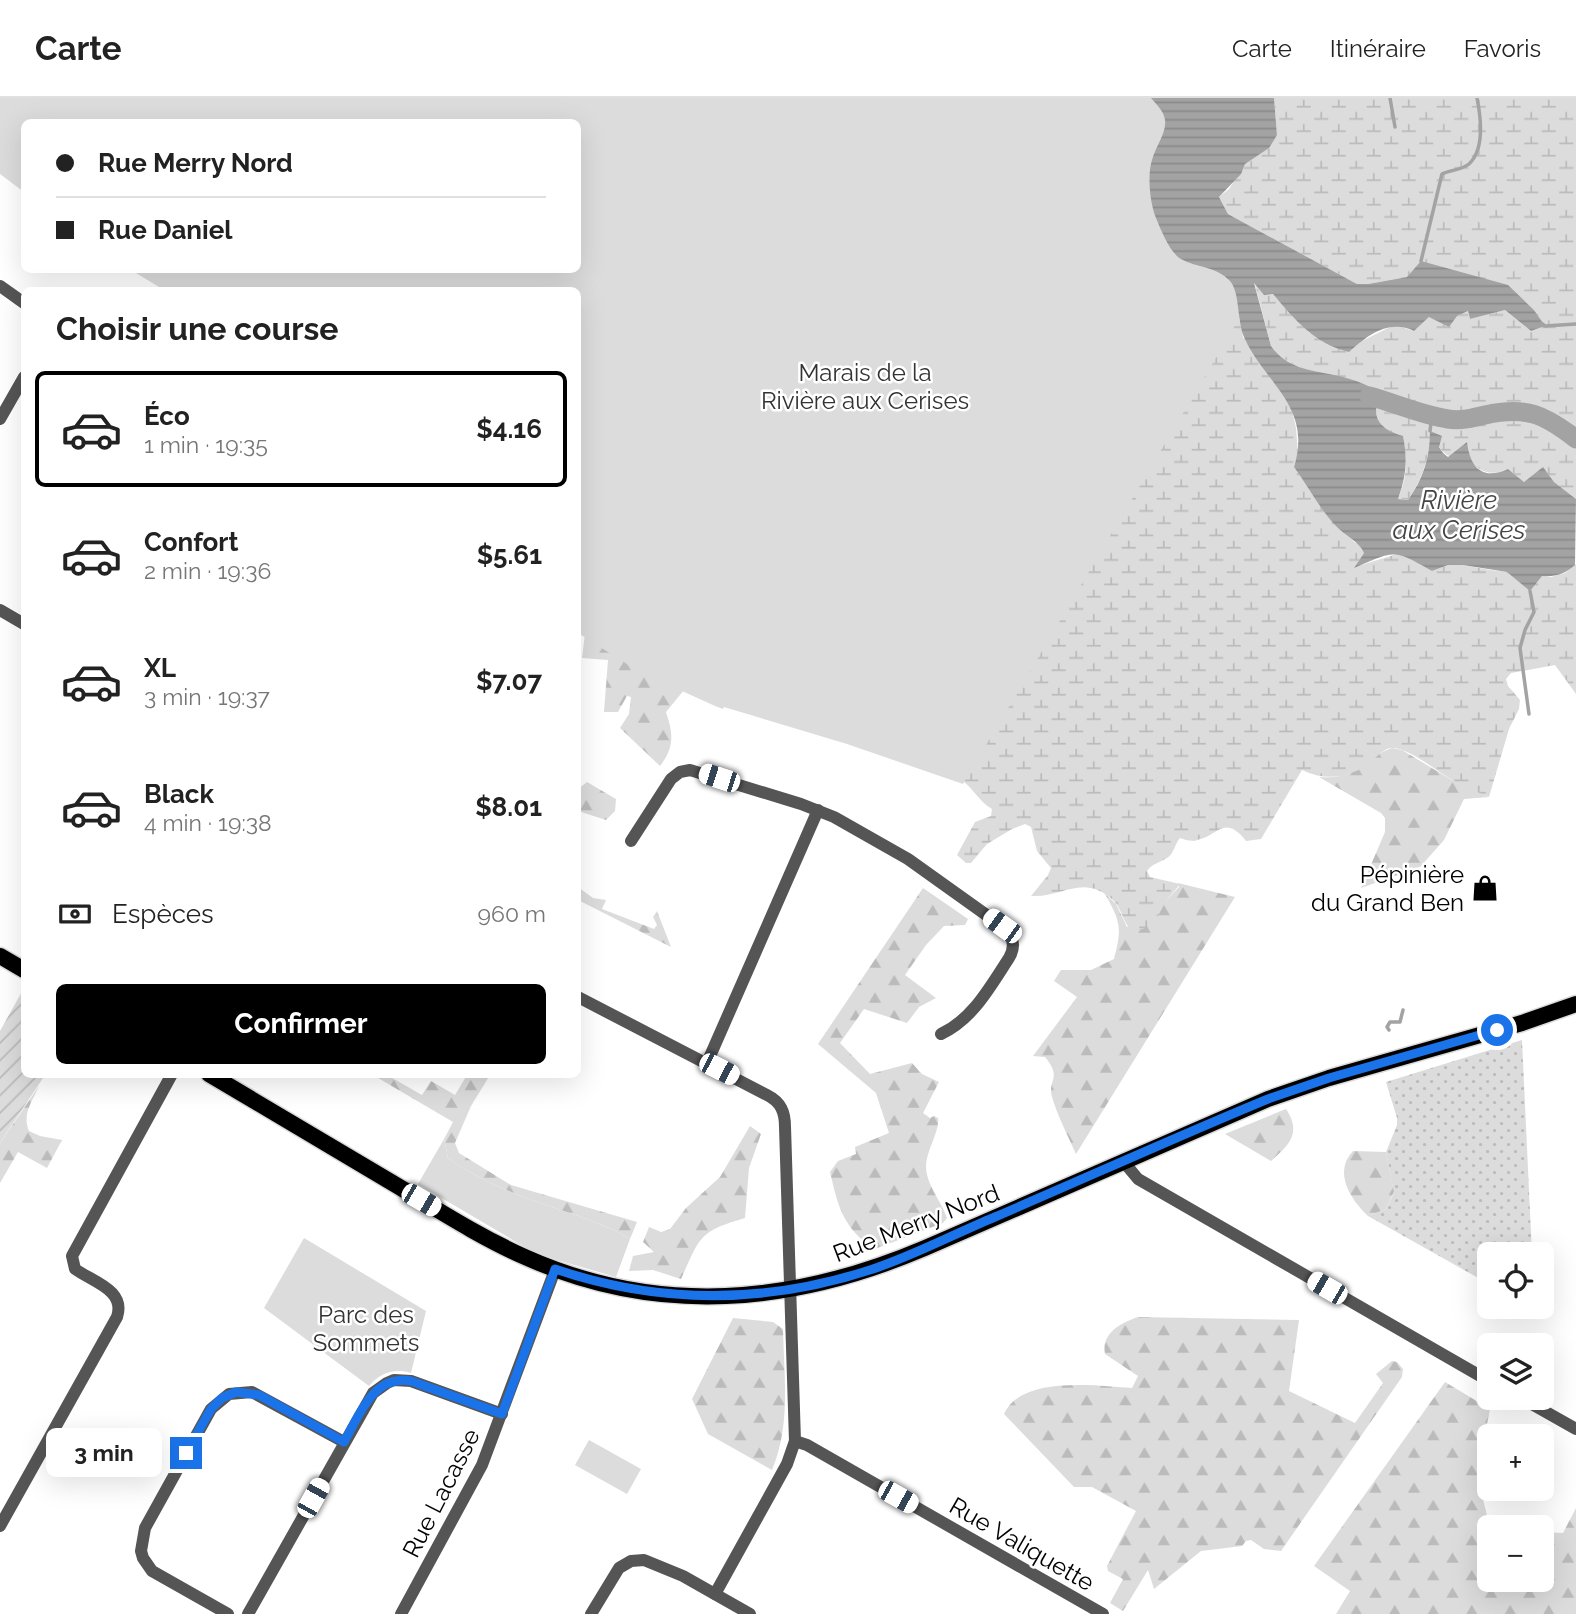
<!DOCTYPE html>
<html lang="fr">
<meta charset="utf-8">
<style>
body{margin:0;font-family:Raleway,sans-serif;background:#f2f2f2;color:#222;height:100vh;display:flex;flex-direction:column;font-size:26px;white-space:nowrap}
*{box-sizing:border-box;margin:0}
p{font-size:23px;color:#767676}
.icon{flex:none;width:38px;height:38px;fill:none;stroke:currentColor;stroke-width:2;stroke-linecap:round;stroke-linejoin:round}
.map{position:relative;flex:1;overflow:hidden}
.drawer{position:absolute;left:21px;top:189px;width:560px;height:791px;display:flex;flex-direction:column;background:#fff;border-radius:10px;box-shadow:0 7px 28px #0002}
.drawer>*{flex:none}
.guide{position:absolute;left:21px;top:21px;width:560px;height:154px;border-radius:10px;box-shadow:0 7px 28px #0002;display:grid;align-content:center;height:154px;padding:0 35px;background:#fff}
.buttons{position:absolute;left:1477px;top:1144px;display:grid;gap:14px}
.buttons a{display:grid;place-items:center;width:77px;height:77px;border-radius:10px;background:#fff;box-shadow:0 7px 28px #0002;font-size:35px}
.end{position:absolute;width:32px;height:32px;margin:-16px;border:9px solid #1a73e8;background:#fff;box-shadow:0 0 0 4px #fff}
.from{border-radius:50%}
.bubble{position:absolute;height:49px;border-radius:10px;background:#fff;box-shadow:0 7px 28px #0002;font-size:23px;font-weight:700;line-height:49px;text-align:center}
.car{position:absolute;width:21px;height:42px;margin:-21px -10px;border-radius:9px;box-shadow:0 0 5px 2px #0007;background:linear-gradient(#fff 24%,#345 0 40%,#fff 0 76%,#345 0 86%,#fff 0)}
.guide b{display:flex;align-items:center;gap:24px;height:66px;font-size:26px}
.guide b+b{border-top:2px solid #e0e0e0}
.guide i{width:18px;height:18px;background:#222}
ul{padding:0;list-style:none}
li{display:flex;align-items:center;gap:21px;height:116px;margin:0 14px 10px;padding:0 21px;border:4px solid transparent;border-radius:10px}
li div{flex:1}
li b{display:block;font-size:26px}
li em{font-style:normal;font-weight:700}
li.active{border-color:#000}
li>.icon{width:63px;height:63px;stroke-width:1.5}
h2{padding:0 35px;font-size:32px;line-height:84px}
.pay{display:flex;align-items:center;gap:18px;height:77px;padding:0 35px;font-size:26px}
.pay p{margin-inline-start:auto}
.button{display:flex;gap:14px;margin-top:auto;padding:14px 35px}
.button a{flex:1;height:80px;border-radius:10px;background:#000;color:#fff;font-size:28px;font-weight:700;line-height:80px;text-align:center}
header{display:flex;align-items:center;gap:42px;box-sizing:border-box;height:98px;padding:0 35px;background:#fff;border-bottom:2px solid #e0e0e0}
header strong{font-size:33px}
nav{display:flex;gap:38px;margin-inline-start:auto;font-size:24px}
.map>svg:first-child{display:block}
</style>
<header>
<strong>Carte</strong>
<nav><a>Carte</a><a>Itinéraire</a><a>Favoris</a></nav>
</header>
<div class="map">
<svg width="1576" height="1516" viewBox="0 0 1576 1516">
<defs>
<pattern id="grass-dots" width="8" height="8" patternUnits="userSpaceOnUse" patternTransform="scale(1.75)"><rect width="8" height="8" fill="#dcdcdc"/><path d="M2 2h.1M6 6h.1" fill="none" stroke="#bbb" stroke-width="1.8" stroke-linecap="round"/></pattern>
<pattern id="forest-firs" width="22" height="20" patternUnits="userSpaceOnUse" patternTransform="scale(1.75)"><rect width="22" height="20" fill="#dcdcdc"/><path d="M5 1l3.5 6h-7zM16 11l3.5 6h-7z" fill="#bbb"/></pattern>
<pattern id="wetland-marsh" width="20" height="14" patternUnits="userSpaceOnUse" patternTransform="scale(1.75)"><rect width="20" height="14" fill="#dcdcdc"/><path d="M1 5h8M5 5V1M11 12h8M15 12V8" fill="none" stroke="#bbb"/></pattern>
<pattern id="garden-furrows" width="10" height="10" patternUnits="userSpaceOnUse" patternTransform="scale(1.75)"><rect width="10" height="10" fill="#dcdcdc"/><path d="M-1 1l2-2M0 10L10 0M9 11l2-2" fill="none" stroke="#bbb"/></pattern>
<pattern id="water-rules" width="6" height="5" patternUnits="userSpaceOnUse" patternTransform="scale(1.75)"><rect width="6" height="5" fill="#a3a3a3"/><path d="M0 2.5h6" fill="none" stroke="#8b8b8b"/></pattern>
</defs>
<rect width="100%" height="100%" fill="#fff"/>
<polygon fill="url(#grass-dots)" points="1522,942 1532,1157 1489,1157 1489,1186 1368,1118 1386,1111 1394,1095 1386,1054 1397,1027 1397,1020 1386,984"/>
<g fill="url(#forest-firs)">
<path d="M 585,535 L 684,592 L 666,614 C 673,635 675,649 660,668 L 620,630 L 629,616 L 631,599 L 627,598 L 618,614 L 604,614 L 608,562 L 582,560 Z"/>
<path d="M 1392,650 L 1402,652 L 1450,681 L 1489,699 L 1464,701 L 1444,742 L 1420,769 L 1361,790 L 1385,734 L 1385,720 L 1381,715 L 1319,679 C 1360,682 1361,661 1392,650 Z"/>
<polygon points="587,684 616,701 615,713 606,722 578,713 578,691"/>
<path d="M 1178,785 L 1235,799 L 1076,1056 C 1068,1038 1058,1019 1052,999 C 1047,981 1063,981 1045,959 L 1033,958 L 1077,899 L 1054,883 L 1061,872 L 1091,872 L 1114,861 C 1122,831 1121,824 1105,796 L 1116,806 L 1127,829 L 1166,803 L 1179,789 Z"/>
<polygon points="578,789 593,800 606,802 602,811 654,831 657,827 653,819 657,813 671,849 578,802"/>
<path d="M 923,790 L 968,821 L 965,827 L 944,828 L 926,847 L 905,877 L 936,900 L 919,909 L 907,925 L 864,911 L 840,945 L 870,976 L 912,965 L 922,976 L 939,984 L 923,1015 L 930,1020 L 934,1018 L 938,1020 C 940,1033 926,1053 926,1068 C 926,1087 941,1102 947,1120 L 943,1125 L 875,1151 C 843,1131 838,1108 830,1074 L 838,1063 L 856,1056 L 855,1049 L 889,1035 L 876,995 L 818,946 Z"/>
<path d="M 373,977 L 387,977 L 422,997 L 431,983 L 455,997 L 467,977 L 490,977 L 471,1008 L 455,1045 L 459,1055 L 511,1087 L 637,1124 L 630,1141 C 602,1124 571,1116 540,1105 C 508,1094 476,1080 448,1060 L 444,1041 L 453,1024 Z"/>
<path d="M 39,988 C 32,1004 22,1016 29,1033 L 40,1038 L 62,1042 L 47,1070 L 18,1054 L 0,1085 L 0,1045 Z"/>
<path d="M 1286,1011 C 1302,1035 1289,1047 1271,1063 L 1225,1036 Z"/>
<path d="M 750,1028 L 761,1036 L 749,1070 L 745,1120 C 698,1134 701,1138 681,1181 L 653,1172 L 629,1173 L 633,1158 L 654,1154 L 643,1144 L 649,1129 L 661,1134 L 670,1131 L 686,1110 L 720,1079 Z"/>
<path d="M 1353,1053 L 1386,1054 L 1394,1094 L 1386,1111 L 1368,1118 C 1350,1101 1333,1074 1353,1053 Z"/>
<path d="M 1138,1219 L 1299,1222 L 1289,1293 L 1355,1325 L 1383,1285 L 1376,1276 L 1392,1263 L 1397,1264 L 1403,1271 L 1402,1279 L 1281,1453 L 1264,1451 L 1251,1442 L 1246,1443 L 1242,1448 L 1201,1453 L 1154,1491 L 1148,1472 L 1123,1513 L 1110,1505 L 1123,1481 L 1108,1473 L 1107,1468 L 1136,1413 L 1092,1389 L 1074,1389 L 1004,1316 C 1021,1277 1098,1288 1132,1290 L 1138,1278 L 1105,1256 C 1101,1235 1121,1225 1138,1219 Z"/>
<path d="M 733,1220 L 773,1224 L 783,1231 C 784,1279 791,1327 772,1372 L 708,1336 L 692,1301 Z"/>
<polygon points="1445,1284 1490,1311 1480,1362 1481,1393 1490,1430 1489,1482 1542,1482 1542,1434 1563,1435 1576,1410 1576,1516 1336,1516 1350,1493 1314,1468"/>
</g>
<g fill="url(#wetland-marsh)">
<path d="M 0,0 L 1151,0 L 1232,185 L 1243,239 L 1285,298 L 1292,312 L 1296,330 L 1298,356 L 1294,369 L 1354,444 L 1362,448 L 1364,455 L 1355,469 L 1400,455 L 1432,473 L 1448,467 L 1463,467 L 1490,472 L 1551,479 L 1565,475 L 1576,466 L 1576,596 L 1555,567 L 1511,575 L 1506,581 L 1508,588 L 1520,602 L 1519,611 L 1509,631 L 1489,699 C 1476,693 1461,688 1449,680 C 1435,672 1408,649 1391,650 C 1384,651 1378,657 1373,662 C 1352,680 1327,684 1302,672 L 1261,741 L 1246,743 C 1224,715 1217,739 1197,742 C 1191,744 1186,742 1180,740 C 1175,745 1174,756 1167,760 C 1159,765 1153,765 1147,773 L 1150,779 L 1180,786 C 1176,792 1169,798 1165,805 C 1156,821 1152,833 1131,832 C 1123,824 1122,812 1114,803 C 1083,774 1063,800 1031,798 L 1048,777 L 1051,770 L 1037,753 L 1031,729 L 1025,726 L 1012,731 L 987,746 L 971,765 L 966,765 L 957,757 L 975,724 L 991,718 L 992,711 C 978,703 973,689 960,681 L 578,192 L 191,192 L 578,172 L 578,24 L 24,24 Z"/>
<path d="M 1274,0 L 1576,0 L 1576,401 L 1554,384 L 1543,370 L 1524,384 L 1508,371 C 1492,378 1479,375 1469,361 C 1442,359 1443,356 1431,334 C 1429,360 1423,380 1408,402 L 1398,401 C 1407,379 1408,362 1403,339 C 1388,334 1372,325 1377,306 L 1392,304 C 1357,270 1299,286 1271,248 L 1254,183 L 1273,196 L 1310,235 L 1362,243 L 1394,227 L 1414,233 L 1429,219 L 1457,218 L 1468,213 L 1470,221 L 1505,212 L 1531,233 L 1544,228 L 1534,212 L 1523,202 L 1407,179 L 1368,186 L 1357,186 L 1228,116 L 1219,99 L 1229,91 L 1245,66 L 1277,37 Z"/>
</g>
<g fill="#dcdcdc">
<polygon points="0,0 1210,0 1197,21 1249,204 963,686 847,646 724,609 723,611 715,608 638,573 578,535 578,192 164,192 131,172 578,172 578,24 24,24 24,94 0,76"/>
<path d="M 444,1041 L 448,1060 C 476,1080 508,1094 540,1105 C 571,1116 602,1124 630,1141 L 616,1179 L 557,1162 L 528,1151 L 418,1086 Z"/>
<path d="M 304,1140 L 426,1213 L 411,1275 C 394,1270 380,1275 369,1288 L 264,1210 Z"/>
<polygon points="589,1342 641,1371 627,1396 575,1367"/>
</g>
<polygon fill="url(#garden-furrows)" points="24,890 24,976 45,977 0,1045 0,933"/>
<path fill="url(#water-rules)" d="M 1151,0 L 1274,0 L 1277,37 L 1269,50 L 1245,66 L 1241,76 L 1219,99 L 1228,116 L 1357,186 L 1368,186 L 1407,179 L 1421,163 L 1508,187 L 1534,212 L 1545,228 L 1531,233 L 1505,212 L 1470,221 L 1468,213 L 1457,218 L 1449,229 L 1429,219 L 1414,233 C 1389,221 1368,237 1349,254 C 1315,246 1295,222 1273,196 L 1264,197 L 1254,185 L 1271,248 C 1287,270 1309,272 1334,277 C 1355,281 1377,290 1393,304 L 1377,306 C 1372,325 1388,334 1403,338 C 1408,362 1406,378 1398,401 L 1408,402 C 1423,381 1430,360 1430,333 L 1442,338 L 1439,349 L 1443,355 L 1448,359 L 1467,344 C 1470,369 1482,383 1508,371 L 1524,384 L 1543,369 L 1554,384 L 1576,401 L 1575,467 C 1565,476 1556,479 1542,478 L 1530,493 L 1507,474 L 1463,467 L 1448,467 L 1432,473 C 1393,451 1396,452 1354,470 L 1364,455 C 1360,444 1344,437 1336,428 C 1319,410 1308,388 1294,369 C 1313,308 1264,285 1244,239 C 1237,224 1240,194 1230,183 C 1216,168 1197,170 1181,161 C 1170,155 1161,132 1156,120 C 1150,105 1147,78 1152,62 C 1155,50 1167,34 1165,22 C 1164,13 1156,6 1151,0 Z"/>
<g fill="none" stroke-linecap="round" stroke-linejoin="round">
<g stroke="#a3a3a3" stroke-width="3.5">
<polyline points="1390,0 1395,29"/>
<path d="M 1421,163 L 1442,76 C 1450,72 1462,72 1469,66 C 1485,51 1481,20 1477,0"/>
<polyline points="1541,225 1545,228 1576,226"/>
<polyline points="1430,333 1432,317"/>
<polyline points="1529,616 1520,550 1525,532 1534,514 1530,493"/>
<polyline points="1389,932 1387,929 1390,924 1400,924 1403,912"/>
</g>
<path stroke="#a3a3a3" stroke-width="19" d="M 1369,298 C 1395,305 1421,317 1448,321 C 1461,323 1473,320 1485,317 C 1526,308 1544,316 1576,341"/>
<g stroke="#dbdbdb" stroke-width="19">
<g id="major">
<polyline points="0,858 24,872"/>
<path d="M 209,976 C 271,1013 333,1050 396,1087 C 438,1112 480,1139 525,1159 C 659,1219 793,1206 925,1150 L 1268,1001 L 1329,980 L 1522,925 L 1576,906"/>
</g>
</g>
<g stroke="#555" stroke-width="12">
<polyline points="0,188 24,205"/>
<polyline points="0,321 24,279"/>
<polyline points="0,512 24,526"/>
<path d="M 631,743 L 671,681 L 680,674 L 690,672 L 801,706 L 834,719 L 908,761 L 1006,831 C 1014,840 1015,850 1009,860 C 990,889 973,921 941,936"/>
<path d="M 578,899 L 767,997 C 781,1004 785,1014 785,1029 L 795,1343 L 807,1347 L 1103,1516"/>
<polyline points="707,965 818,712"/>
<polyline points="1123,1063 1138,1081 1489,1283"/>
<polyline points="1521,1300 1576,1331"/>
<path d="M 0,1428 L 117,1219 C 126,1192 93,1184 75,1171 L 72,1158 L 172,976"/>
<polyline points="715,1496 787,1366 795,1343"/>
<polyline points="228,1516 152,1473 143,1460 141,1453 145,1430 211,1311 229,1296 252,1294 344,1344"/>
<polyline points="248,1516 373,1295 387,1285 394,1282 411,1283 502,1316"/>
<polyline points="401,1516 482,1367 555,1172"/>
<polyline points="591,1516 619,1470 631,1463 644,1462 683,1478 750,1516"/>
</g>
<use href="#major" stroke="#000" stroke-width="16"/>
</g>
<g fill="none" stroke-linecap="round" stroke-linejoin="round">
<path stroke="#1a73e8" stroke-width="9" d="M 186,1355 L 211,1311 L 222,1300 L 236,1294 L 259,1297 L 344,1344 C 359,1318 373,1276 411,1283 L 502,1316 L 555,1171 C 661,1207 767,1206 873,1171 C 915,1157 954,1136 995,1119 C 1086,1080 1176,1039 1268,1001 L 1329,980 L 1497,932"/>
</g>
<defs>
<g id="shop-bare" transform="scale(2.1)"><path d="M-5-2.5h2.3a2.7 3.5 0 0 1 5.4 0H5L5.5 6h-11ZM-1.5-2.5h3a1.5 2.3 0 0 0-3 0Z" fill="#000" stroke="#fff" stroke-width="2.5" paint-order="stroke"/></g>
</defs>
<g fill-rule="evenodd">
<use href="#shop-bare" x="1485" y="790"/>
</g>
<g text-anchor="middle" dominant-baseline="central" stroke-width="5" stroke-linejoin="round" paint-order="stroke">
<g font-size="24" fill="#333" stroke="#fff">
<text x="865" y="274">Marais de la<tspan x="865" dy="28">Rivière aux Cerises</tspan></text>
<text x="366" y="1216">Parc des<tspan x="366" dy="28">Sommets</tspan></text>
</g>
<g font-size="24" fill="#000" stroke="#fff" text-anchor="end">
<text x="1464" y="776">Pépinière<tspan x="1464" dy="28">du Grand Ben</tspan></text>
</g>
<g font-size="24" fill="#000" stroke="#fff">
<text transform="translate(916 1125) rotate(-21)">Rue Merry Nord</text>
<text transform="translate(441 1395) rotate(-63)">Rue Lacasse</text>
<text transform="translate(1022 1446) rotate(30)">Rue Valiquette</text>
</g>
<g font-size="26" font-style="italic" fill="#444" stroke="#fff">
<text x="1459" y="402">Rivière<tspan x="1459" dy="30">aux Cerises</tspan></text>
</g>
</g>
</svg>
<div class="buttons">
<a><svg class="icon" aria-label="locate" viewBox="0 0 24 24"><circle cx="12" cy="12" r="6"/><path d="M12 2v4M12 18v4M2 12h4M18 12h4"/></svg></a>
<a><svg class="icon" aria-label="layers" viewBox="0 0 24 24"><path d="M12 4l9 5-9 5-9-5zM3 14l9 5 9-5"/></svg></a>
<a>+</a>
<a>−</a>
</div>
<i class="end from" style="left:1497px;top:932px"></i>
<i class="end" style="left:186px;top:1355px"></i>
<div class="bubble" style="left:46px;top:1330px;width:116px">3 min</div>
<i class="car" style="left:719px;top:680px;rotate:288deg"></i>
<i class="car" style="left:1002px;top:828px;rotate:306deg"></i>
<i class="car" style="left:719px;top:971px;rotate:117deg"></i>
<i class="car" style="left:421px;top:1102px;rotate:120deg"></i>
<i class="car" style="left:1327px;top:1190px;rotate:300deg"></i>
<i class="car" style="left:898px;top:1399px;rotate:119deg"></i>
<i class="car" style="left:313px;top:1400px;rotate:29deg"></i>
<div class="guide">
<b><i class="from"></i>Rue Merry Nord</b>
<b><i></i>Rue Daniel</b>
</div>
<section class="drawer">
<h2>Choisir une course</h2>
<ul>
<li class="active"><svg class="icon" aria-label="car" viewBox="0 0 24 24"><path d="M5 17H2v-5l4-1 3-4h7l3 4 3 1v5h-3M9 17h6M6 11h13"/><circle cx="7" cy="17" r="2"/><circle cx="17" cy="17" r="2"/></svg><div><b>Éco</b><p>1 min · 19:35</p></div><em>$4.16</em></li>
<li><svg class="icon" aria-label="car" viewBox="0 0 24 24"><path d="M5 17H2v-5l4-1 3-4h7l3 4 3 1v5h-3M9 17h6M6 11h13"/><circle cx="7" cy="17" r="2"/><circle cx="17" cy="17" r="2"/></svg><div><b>Confort</b><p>2 min · 19:36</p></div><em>$5.61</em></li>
<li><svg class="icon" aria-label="car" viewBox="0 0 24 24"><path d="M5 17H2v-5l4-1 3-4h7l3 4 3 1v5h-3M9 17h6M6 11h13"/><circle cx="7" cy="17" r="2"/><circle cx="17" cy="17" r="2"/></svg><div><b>XL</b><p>3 min · 19:37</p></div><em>$7.07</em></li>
<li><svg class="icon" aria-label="car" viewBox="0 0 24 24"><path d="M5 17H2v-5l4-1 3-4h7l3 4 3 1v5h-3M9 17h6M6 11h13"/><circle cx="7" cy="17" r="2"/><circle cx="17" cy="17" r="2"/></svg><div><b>Black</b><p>4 min · 19:38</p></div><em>$8.01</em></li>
</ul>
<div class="pay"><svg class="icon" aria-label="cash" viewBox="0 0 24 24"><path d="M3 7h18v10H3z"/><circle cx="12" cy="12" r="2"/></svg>Espèces<p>960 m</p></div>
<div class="button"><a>Confirmer</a></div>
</section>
</div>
